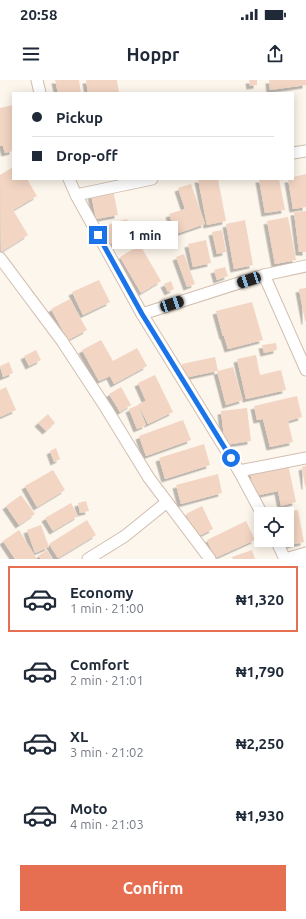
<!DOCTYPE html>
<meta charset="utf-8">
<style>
body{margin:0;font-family:Ubuntu,sans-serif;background:#f6f6f7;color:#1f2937;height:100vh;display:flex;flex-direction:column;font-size:15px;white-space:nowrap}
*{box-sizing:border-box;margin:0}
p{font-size:13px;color:#747a83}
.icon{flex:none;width:22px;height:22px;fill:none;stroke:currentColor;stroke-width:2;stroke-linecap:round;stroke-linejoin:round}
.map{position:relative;height:479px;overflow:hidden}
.panel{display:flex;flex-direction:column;background:#fff;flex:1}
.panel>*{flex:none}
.banner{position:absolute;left:12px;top:12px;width:282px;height:88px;border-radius:0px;box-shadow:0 2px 10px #0003;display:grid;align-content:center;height:88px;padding:0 20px;background:#fff}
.fabs{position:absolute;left:254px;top:427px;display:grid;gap:8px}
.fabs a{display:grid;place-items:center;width:40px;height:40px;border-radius:0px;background:#fff;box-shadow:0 2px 10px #0003;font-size:20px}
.end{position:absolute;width:18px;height:18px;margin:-9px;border:5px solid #1a73e8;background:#fff;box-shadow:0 0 0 2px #fff}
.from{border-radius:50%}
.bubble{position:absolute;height:28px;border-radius:0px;background:#fff;box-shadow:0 2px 10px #0003;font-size:13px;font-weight:700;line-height:28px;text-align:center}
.car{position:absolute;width:12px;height:24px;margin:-12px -6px;border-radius:5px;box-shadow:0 0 3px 1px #0007;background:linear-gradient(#222 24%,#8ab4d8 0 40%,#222 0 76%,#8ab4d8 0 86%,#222 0)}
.banner b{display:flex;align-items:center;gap:14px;height:38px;font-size:15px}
.banner b+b{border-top:1px solid #e0e1e3}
.banner i{width:10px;height:10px;background:#1f2937}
ul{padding:7px 0 0;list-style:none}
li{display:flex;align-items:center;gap:12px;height:66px;margin:0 8px 6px;padding:0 12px;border:2px solid transparent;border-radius:0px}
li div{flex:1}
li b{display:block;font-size:15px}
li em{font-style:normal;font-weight:700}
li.active{border-color:#e76f51}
li>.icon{width:36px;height:36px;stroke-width:1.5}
.primary-button{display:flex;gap:8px;margin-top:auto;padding:8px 20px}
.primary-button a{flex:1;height:46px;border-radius:0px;background:#e76f51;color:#fff;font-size:16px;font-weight:700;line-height:46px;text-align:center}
.status{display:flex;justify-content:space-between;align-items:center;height:28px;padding:0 20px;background:#fff;direction:ltr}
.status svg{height:11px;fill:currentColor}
header{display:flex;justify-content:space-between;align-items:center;height:52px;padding:0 20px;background:#fff;font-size:18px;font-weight:700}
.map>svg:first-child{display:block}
</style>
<div class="status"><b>20:58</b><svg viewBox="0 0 49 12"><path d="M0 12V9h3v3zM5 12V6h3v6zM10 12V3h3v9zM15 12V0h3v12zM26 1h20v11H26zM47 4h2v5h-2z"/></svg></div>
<header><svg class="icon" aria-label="menu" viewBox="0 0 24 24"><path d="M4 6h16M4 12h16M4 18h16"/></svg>Hoppr<svg class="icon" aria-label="share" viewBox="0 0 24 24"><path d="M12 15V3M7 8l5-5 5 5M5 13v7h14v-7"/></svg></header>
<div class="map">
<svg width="306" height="479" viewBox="0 0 306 479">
<defs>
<filter id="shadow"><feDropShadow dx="-3.5" dy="3.5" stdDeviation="0" flood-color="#0004"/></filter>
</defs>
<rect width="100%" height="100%" fill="#fdf6ec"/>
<g fill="#f3d5c3" filter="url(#shadow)">
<polygon points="55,0 79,0 81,13 58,13"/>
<polygon points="86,0 117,0 119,13 88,13"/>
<polygon points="249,0 257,0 257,5 250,6"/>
<polygon points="269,0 306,0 306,5 270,10"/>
<polygon points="13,25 13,71 5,73 3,66 0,66 0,28"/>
<polygon points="13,87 13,99 27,99 37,116 13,130 28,155 1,172 0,95"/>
<polygon points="306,94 306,127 293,129 288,99 293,99 293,97"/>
<polygon points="198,99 218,99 226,141 207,145"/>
<polygon points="259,99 279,99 285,130 265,133"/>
<polygon points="191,104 205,144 176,154 169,134 185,129 178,108"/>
<polygon points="113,110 118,135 96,139 91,114"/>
<polygon points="306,131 306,172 299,172 294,132"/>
<polygon points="288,137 296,180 275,184 267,141"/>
<polygon points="127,139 133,157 107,165 101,147"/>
<polygon points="245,140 253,185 234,189 226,144"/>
<polygon points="222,150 226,172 217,174 212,152"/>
<polygon points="206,160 211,183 193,187 188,164"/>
<polygon points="140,165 161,201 141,213 120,177"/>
<polygon points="184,174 195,204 187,207 176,177"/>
<polygon points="225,187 228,196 217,200 214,190"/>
<polygon points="99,200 110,222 83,235 72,212"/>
<polygon points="171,201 174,209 168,212 164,204"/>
<polygon points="306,208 306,241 305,241 299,209"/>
<polygon points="70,219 87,250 68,260 51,229"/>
<polygon points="252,222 263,260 228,269 224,256 223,256 216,231"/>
<polygon points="101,260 113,281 137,268 147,286 114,304 110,296 99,301 82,270"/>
<polygon points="276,263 277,270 264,273 262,265"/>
<polygon points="36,270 41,280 29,286 24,276"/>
<polygon points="256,275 260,295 281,290 286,310 246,319 237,279"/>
<polygon points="215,277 218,291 233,287 243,320 226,325 217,291 184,298 182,284"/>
<polygon points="9,282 13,293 3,297 0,286"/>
<polygon points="155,295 173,332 148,344 138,324 146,321 138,303"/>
<polygon points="6,307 16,330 0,337 0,310"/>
<polygon points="121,307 131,325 120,332 109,314"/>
<polygon points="297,316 302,337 288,341 293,362 270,367 263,339 257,340 254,326"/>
<polygon points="138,325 146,345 137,349 129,329"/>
<polygon points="247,328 251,361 225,365 221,331"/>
<polygon points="48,334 55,343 46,351 38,343"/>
<polygon points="183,340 191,360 146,376 139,356"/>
<polygon points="204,364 210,385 165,399 159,378"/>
<polygon points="56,368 60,379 54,382 50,371"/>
<polygon points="288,384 296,422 281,426 278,411 255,416 250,392"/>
<polygon points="306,386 306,406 305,406 302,387"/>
<polygon points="53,390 65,410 37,427 25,406"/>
<polygon points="218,394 222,413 181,424 176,405"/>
<polygon points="21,415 35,434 19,445 6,426"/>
<polygon points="86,421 89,431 80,433 78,423"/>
<polygon points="71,423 78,436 53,451 45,438"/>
<polygon points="202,426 213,449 197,457 186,434"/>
<polygon points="298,430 304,462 285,466 284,460 287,460 287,434 280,433"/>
<polygon points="87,440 96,455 58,478 49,464"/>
<polygon points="246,441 255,460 215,478 207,460"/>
<polygon points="41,445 49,467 35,473 27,450"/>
<polygon points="19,450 37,479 15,479 3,461"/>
<polygon points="47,470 52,479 41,479 38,476"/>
<polygon points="252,470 255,479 233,479 232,477"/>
</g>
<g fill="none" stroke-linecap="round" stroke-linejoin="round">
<g stroke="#d1beb0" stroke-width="13">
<g id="street">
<polyline points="37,0 40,13"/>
<polyline points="293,73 306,71"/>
<polyline points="69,99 76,115 142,234 239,391 262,434"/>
<polyline points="76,115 152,99"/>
<polyline points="0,178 62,261 106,328 149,398 210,479"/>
<polyline points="264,195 306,290"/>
<polyline points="142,234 264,195 306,186"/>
<polyline points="239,391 306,378"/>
<polyline points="276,460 285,479"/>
<polyline points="88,479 125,456 167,422"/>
<polyline points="285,479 306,473"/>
</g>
</g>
<use href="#street" stroke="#fff" stroke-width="11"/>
</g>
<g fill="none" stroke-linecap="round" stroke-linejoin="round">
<polyline stroke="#1a73e8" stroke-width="5" points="98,155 142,234 231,378"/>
</g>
</svg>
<div class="fabs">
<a><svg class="icon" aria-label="locate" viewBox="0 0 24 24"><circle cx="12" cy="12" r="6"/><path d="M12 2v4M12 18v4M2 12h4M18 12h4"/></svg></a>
</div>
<i class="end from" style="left:231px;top:378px"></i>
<i class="end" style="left:98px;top:155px"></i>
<div class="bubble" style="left:112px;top:141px;width:66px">1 min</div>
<i class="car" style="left:249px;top:200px;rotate:252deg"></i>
<i class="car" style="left:172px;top:224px;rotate:72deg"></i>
<div class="banner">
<b><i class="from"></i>Pickup</b>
<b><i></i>Drop-off</b>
</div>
</div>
<section class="panel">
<ul>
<li class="active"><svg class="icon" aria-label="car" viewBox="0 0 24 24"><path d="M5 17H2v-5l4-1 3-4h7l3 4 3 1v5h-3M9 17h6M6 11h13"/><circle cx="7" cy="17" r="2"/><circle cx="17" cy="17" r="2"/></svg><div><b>Economy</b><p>1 min · 21:00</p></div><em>₦1,320</em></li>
<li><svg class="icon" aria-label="car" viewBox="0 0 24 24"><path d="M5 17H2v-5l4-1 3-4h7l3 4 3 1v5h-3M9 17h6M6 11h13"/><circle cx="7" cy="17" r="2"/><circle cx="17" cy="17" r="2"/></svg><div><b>Comfort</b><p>2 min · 21:01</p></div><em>₦1,790</em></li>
<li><svg class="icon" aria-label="car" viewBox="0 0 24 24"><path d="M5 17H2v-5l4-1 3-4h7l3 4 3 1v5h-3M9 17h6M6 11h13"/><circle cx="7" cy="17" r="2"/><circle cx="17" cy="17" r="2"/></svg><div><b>XL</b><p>3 min · 21:02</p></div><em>₦2,250</em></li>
<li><svg class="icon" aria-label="car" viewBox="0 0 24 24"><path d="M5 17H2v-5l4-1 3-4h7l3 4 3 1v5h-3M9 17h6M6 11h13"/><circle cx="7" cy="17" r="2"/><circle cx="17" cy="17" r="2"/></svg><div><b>Moto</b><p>4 min · 21:03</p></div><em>₦1,930</em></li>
</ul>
<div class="primary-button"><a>Confirm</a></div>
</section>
